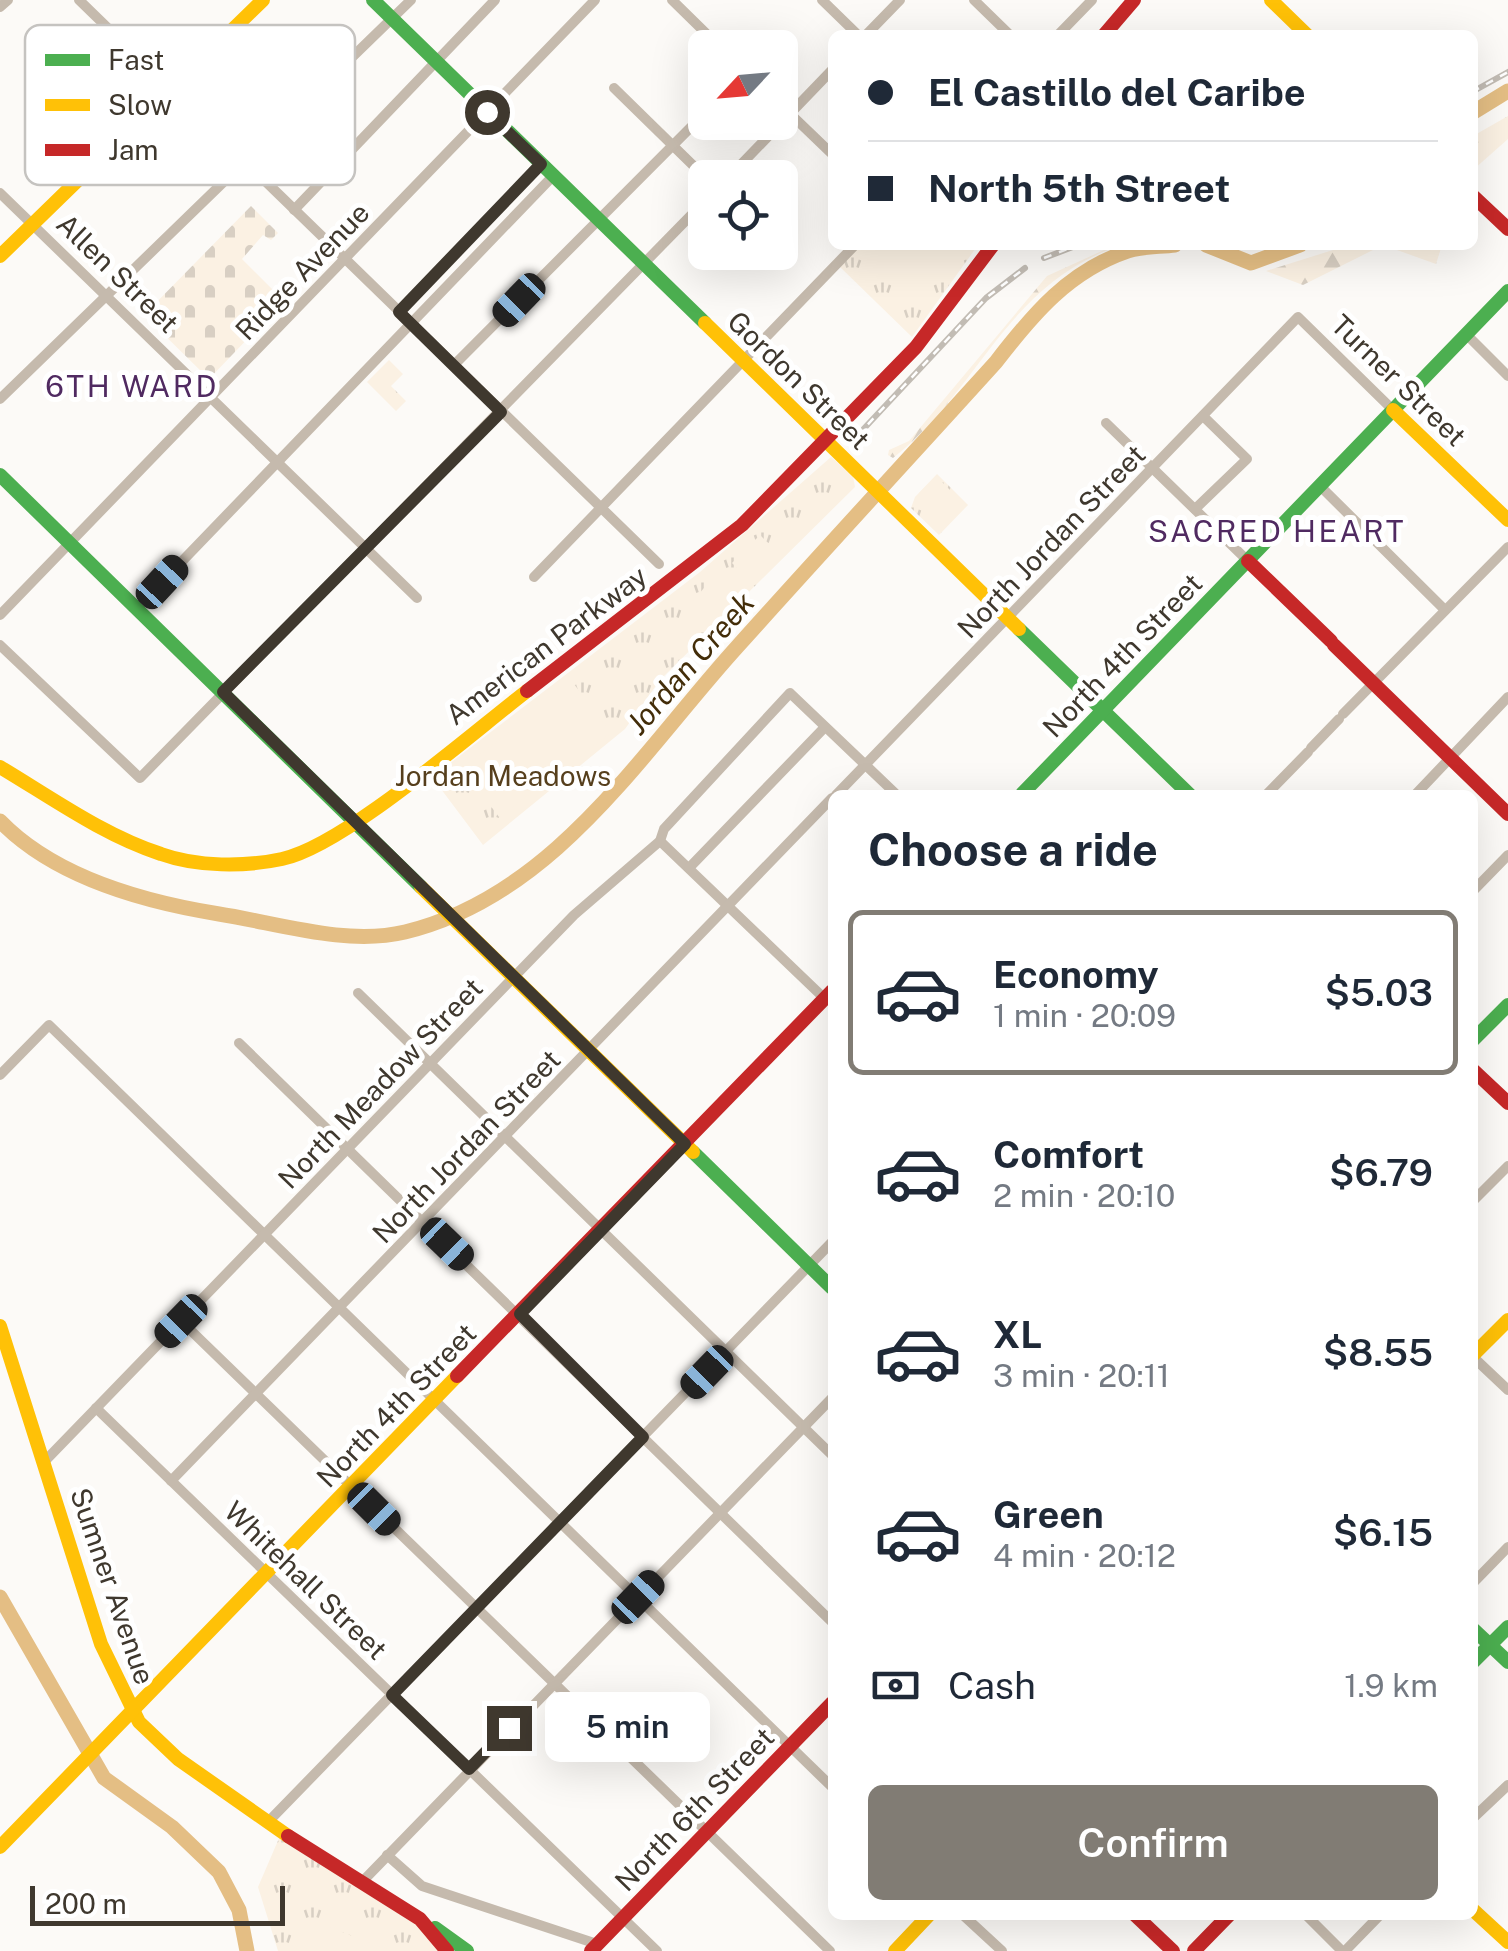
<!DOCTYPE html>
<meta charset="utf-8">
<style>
body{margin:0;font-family:"Public Sans",sans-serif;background:#f6f6f7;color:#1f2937;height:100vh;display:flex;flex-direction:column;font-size:38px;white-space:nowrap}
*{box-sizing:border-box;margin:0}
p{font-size:32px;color:#747a83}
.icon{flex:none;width:55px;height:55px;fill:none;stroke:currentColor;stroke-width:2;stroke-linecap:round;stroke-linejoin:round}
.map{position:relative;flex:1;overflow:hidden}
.side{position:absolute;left:828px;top:790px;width:650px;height:1130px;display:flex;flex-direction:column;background:#fff;border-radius:15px;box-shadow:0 10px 40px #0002}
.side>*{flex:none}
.banner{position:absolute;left:828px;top:30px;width:650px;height:220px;border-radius:15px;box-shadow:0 10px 40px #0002;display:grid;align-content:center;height:220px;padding:0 40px;background:#fff}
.needle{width:65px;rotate:244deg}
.controls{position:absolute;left:688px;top:30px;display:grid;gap:20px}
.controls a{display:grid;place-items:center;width:110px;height:110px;border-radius:15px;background:#fff;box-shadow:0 10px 40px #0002;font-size:50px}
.scale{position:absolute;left:30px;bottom:25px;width:255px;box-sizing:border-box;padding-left:10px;border:5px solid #3f382e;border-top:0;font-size:28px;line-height:35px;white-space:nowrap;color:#3f382e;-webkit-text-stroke:8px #fff;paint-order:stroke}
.end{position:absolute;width:45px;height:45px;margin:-22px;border:12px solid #3f382e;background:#fff;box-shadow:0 0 0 5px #fff}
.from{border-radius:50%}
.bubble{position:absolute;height:70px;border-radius:15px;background:#fff;box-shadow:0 10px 40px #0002;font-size:32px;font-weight:600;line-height:70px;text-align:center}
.car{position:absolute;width:30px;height:60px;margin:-30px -15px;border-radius:12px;box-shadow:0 0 8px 2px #0007;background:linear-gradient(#222 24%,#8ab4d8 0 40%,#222 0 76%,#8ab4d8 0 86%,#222 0)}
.banner b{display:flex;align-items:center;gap:35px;height:95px;font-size:38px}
.banner b+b{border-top:2px solid #e0e1e3}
.banner i{width:25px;height:25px;background:#1f2937}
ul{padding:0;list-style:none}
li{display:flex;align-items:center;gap:30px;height:165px;margin:0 20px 15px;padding:0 20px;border:5px solid transparent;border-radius:15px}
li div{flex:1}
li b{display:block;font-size:38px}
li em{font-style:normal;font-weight:600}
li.current{border-color:#817c74}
li>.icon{width:90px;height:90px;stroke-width:1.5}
h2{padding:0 40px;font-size:45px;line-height:120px}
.pay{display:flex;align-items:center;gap:25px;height:110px;padding:0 40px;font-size:38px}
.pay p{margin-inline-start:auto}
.primary-button{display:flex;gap:20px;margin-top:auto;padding:20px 40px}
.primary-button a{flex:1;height:115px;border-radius:15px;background:#817c74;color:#fff;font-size:40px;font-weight:600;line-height:115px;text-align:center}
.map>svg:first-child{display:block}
</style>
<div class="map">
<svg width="1508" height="1951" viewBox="0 0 1508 1951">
<defs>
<pattern id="grass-tufts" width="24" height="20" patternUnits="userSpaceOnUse" patternTransform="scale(2.5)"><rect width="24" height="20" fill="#fbf1e3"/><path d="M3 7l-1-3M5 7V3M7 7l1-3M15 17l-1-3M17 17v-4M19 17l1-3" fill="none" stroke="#d8cfc3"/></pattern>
<pattern id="forest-firs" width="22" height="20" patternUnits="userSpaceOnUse" patternTransform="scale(2.5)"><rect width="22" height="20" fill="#fbf1e3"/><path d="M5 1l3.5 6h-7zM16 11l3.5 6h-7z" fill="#d8cfc3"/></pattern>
<pattern id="cemetery-stones" width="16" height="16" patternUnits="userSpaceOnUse" patternTransform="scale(2.5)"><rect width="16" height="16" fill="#fbf1e3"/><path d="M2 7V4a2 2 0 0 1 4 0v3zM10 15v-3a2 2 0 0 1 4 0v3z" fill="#d8cfc3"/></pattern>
</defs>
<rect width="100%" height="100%" fill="#fcfaf7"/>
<g fill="url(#grass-tufts)">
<polygon points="861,245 978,245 912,337 840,267"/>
<polygon points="389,360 403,374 391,386 406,401 396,411 367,382"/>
<polygon points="831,457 853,476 855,487 660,680 625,729 483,845 432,777 700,572"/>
<polygon points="937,474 968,505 939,535 911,508 915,497"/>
<polygon points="280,1836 413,1920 439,1951 278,1951 258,1887"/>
</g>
<g fill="url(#forest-firs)">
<polygon points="1508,116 1508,139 1473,170 1473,136"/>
<path d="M 1115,245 L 1121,245 C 1004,285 981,389 893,458 L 888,455 L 889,450 L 909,441 L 1047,276 Z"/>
<polygon points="1349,245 1442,245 1436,264 1383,245 1303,285 1266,271"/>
</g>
<polygon fill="url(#cemetery-stones)" points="251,206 278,233 271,240 263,235 242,259 284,301 209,379 144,315"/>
<g fill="#fbf1e3">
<polygon points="874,245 964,245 910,299 865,255"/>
<polygon points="936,476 962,502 945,519 919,493"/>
<polygon points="760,535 771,546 743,574 732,563"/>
<polygon points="709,582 724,594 703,620 688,607"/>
<polygon points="574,684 611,733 499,817 462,768"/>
<polygon points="324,1925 391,1951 301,1951"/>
</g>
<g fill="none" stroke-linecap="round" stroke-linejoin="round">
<g stroke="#e4be84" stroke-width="15">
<polyline points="1472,113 1508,91"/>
<polyline points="1206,245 1251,263 1300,245"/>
<path d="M 0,821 C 54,877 144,902 219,914 C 277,923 346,946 405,932 C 554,896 641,753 737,647 C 823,551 910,457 996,362 C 1033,314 1069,271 1128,251 C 1142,246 1160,247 1175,245"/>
<polyline points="0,1597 104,1778 172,1827 219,1872 239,1910 247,1951"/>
</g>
<g stroke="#c5baad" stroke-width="10">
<polyline points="79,0 659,564"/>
<polyline points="672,0 721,48"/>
<polyline points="822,0 858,35"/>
<polyline points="974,0 1010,35"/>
<polyline points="0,7 8,0"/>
<polyline points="866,35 900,0"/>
<polyline points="1058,35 1092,0"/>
<polyline points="614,88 706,178"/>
<polyline points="780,104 832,154"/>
<polyline points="728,178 832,70"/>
<polyline points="0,193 417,598"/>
<polyline points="294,210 495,0"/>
<polyline points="399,312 541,164"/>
<polyline points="1466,334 1508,376"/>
<polyline points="454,365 705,113"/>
<polyline points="0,399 411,0"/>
<polyline points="1106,423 1248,561"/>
<polyline points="1320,486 1445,610"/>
<polyline points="1195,509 1247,459 1203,416"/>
<polyline points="534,577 855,245"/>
<polyline points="137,608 553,176"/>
<polyline points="0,615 595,0"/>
<polyline points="0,645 140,778 705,201"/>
<polyline points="1343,714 1508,547"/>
<polyline points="1311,748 1339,719"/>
<polyline points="836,795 1298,317 1393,410"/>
<polyline points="1266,795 1308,752"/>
<polyline points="1415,795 1508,697"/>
<polyline points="660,841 825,999"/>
<polyline points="689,868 825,727"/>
<polyline points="1472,892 1508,855"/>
<polyline points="358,993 832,1455"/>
<polyline points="239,1043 832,1622"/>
<polyline points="0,1075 49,1025 832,1787"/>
<polyline points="1472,1202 1508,1166"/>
<polyline points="181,1321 830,1951"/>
<polyline points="1472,1356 1508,1390"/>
<polyline points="96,1408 657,1951"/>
<polyline points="43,1463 574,915 660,841 664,829 790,693 897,795"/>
<polyline points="171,1481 832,798"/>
<polyline points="1472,1584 1508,1547"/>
<polyline points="1472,1819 1508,1785"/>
<polyline points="268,1822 832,1242"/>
<polyline points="387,1855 422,1886 597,1944"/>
<polyline points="361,1883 832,1398"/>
<polyline points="963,1915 1002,1951"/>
<polyline points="1306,1915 1342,1951"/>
<polyline points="1345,1951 1380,1915"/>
</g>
<g stroke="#4caf50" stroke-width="14">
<polyline points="373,0 705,323"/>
<polyline points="0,475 421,887"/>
<polyline points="1019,629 1190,795"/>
<polyline points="1021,795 1508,291"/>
<polyline points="1472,1041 1508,1005"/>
<polyline points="693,1152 832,1288"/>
<polyline points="1472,1628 1508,1662"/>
<polyline points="1472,1663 1508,1627"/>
<polyline points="435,1928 467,1951"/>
</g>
<g stroke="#ffc107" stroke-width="14">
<polyline points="1271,0 1307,35"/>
<polyline points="0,256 263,0"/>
<polyline points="705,323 1019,629"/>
<polyline points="1393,410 1508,520"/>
<path d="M 0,767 C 52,798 103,835 161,854 C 197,867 245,867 282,859 C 344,846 472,733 527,691"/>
<polyline points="421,887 693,1152"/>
<polyline points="0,1326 101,1644 139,1722 178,1759 288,1836"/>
<polyline points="1472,1356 1508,1320"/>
<polyline points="0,1847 457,1376"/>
<polyline points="1472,1909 1508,1942"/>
<polyline points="895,1951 929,1915"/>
</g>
<g stroke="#c62828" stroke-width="14">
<polyline points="1104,35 1134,0"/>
<polyline points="1472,195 1508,229"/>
<polyline points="1248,561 1331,641"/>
<polyline points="1334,645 1508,814"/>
<polyline points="527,691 742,525 916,347 993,245"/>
<polyline points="1472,1069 1508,1103"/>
<polyline points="457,1376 832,991"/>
<polyline points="288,1836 420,1919 447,1951"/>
<polyline points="1135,1915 1173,1951"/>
<polyline points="591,1951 832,1703"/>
<polyline points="1194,1951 1229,1915"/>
</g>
<g stroke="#c2bcb4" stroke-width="6">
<g id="rail">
<polyline points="1472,92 1508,72"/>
<polyline points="1044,258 1078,245"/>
<polyline points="857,436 986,298 1025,268"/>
</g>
</g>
<use href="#rail" stroke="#fff" stroke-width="2.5" stroke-dasharray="8" stroke-linecap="butt"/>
</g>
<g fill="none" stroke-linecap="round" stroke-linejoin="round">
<polyline stroke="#3f382e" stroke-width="12" points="487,112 541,164 399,312 501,412 223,692 685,1144 520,1314 643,1437 392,1695 469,1769 509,1728"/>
</g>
<g text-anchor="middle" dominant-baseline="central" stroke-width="10" stroke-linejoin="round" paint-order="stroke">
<g font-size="28" fill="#3f382e" stroke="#fff">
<text transform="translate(302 271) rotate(-46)">Ridge Avenue</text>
<text transform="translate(118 273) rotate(44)">Allen Street</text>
<text transform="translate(799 380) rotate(44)">Gordon Street</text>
<text transform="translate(1399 380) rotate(44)">Turner Street</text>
<text transform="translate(1051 541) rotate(-46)">North Jordan Street</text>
<text transform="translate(546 645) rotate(-37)">American Parkway</text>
<text transform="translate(1122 655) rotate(-46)">North 4th Street</text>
<text transform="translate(380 1083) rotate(-46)">North Meadow Street</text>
<text transform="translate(466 1146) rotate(-46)">North Jordan Street</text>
<text transform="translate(396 1405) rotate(-46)">North 4th Street</text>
<text transform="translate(306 1580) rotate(44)">Whitehall Street</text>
<text transform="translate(113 1586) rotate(71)">Sumner Avenue</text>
<text transform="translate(694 1809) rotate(-46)">North 6th Street</text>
</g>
<g font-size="28" fill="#563f1d" stroke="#fff">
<text x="503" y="775">Jordan Meadows</text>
</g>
<g font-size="30" letter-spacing="2.5" fill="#502a61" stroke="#fff">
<text x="132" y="386">6TH WARD</text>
<text x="1277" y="531">SACRED HEART</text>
</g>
<g font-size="30" font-style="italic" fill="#432d09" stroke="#fff">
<text transform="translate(690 663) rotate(-49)">Jordan Creek</text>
</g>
</g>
<rect x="25" y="25" width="330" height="160" rx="15" fill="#fff" stroke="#c5c3c0" stroke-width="2.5"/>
<rect x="45" y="54" width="45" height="12" fill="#4caf50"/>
<rect x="45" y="99" width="45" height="12" fill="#ffc107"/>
<rect x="45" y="144" width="45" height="12" fill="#c62828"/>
<g font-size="28" fill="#3f382e">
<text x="108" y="70">Fast</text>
<text x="108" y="115">Slow</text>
<text x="108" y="160">Jam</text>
</g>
</svg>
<div class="controls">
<a><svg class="needle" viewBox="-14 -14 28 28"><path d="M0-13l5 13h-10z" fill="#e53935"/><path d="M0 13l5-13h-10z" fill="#747a83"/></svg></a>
<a><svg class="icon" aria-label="locate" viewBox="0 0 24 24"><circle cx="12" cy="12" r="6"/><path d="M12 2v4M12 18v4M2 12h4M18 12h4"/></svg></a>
</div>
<div class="scale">200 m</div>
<i class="end from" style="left:487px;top:112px"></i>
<i class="end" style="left:509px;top:1728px"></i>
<div class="bubble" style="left:545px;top:1692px;width:165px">5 min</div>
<i class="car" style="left:519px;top:300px;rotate:224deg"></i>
<i class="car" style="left:162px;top:582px;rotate:43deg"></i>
<i class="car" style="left:447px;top:1244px;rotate:134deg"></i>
<i class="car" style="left:181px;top:1321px;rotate:224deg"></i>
<i class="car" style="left:707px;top:1372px;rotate:224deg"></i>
<i class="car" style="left:374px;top:1509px;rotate:135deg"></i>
<i class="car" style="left:638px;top:1597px;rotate:44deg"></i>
<div class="banner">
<b><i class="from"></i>El Castillo del Caribe</b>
<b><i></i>North 5th Street</b>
</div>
<section class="side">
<h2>Choose a ride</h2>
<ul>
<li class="current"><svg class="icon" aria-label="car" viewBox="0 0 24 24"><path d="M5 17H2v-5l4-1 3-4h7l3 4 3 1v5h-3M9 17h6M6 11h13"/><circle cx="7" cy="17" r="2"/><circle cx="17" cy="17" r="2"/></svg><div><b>Economy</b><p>1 min · 20:09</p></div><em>$5.03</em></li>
<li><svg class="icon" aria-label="car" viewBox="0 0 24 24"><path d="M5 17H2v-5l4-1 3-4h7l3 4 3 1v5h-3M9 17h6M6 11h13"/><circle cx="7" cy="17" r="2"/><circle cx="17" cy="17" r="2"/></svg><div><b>Comfort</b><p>2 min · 20:10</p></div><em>$6.79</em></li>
<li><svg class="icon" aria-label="car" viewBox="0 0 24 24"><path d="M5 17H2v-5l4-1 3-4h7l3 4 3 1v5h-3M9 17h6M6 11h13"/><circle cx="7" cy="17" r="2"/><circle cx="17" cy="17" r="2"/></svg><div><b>XL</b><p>3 min · 20:11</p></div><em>$8.55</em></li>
<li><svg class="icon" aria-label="car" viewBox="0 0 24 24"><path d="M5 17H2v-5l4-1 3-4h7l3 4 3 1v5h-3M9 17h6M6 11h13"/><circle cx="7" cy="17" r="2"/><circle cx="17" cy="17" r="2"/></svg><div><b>Green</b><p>4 min · 20:12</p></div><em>$6.15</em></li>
</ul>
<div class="pay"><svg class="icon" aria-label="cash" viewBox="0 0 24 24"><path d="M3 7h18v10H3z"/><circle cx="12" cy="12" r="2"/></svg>Cash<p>1.9 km</p></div>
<div class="primary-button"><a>Confirm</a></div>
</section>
</div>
